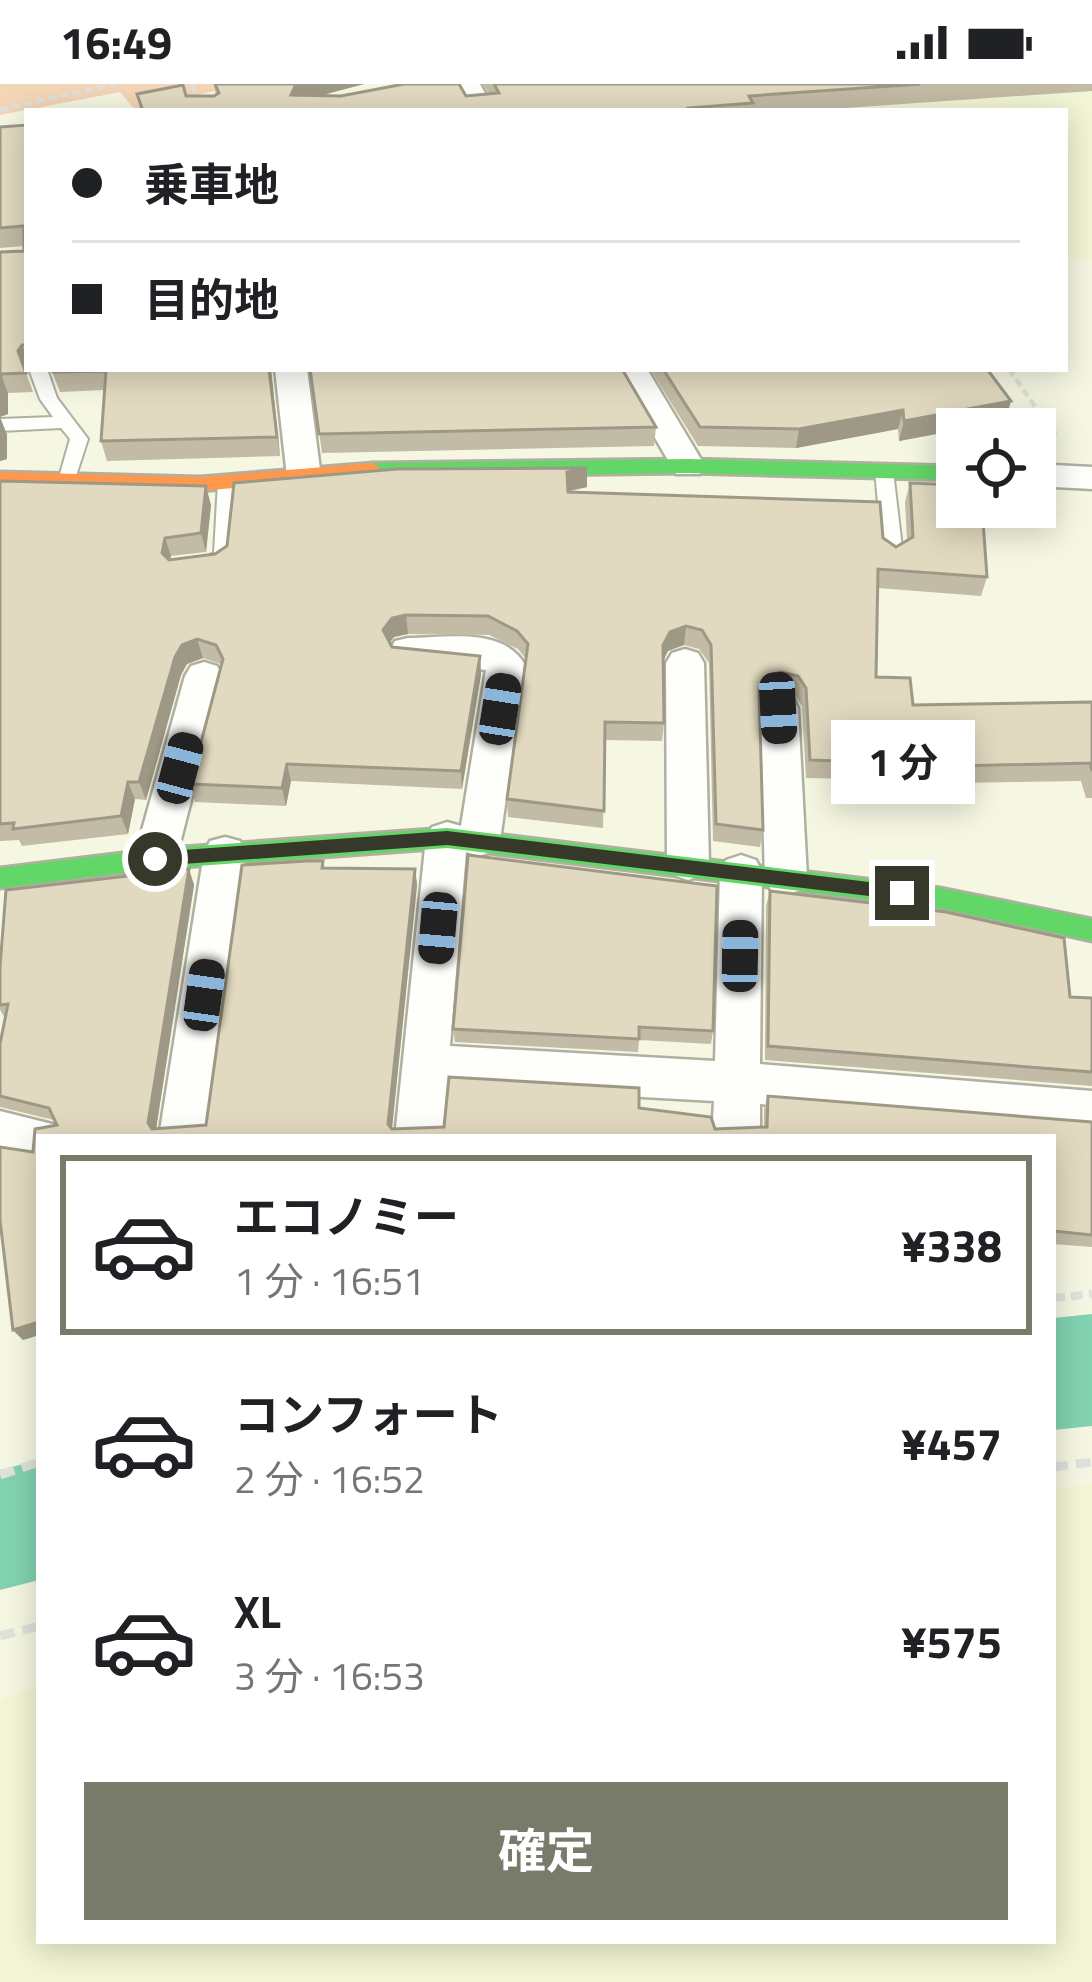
<!DOCTYPE html>
<html lang="ja">
<meta charset="utf-8">
<style>
body{margin:0;font-family:"Titillium Web","Noto Sans JP",sans-serif;background:#f2f2f2;color:#202124;height:100vh;display:flex;flex-direction:column;font-size:45px;white-space:nowrap}
*{box-sizing:border-box;margin:0}
p{font-size:39px;color:#757577}
.icon{flex:none;width:66px;height:66px;fill:none;stroke:currentColor;stroke-width:2;stroke-linecap:round;stroke-linejoin:round}
.map{position:relative;flex:1;overflow:hidden}
.panel{position:absolute;left:36px;top:1050px;width:1020px;height:810px;display:flex;flex-direction:column;background:#fff;border-radius:0px;box-shadow:0 6px 30px #0003}
.panel>*{flex:none}
.hud{position:absolute;left:24px;top:24px;width:1044px;height:264px;border-radius:0px;box-shadow:0 6px 30px #0003;display:grid;align-content:center;height:264px;padding:0 48px;background:#fff}
.fabs{position:absolute;left:936px;top:324px;display:grid;gap:24px}
.fabs a{display:grid;place-items:center;width:120px;height:120px;border-radius:0px;background:#fff;box-shadow:0 6px 30px #0003;font-size:60px}
.end{position:absolute;width:54px;height:54px;margin:-27px;border:15px solid #363829;background:#fff;box-shadow:0 0 0 6px #fff}
.from{border-radius:50%}
.bubble{position:absolute;height:84px;border-radius:0px;background:#fff;box-shadow:0 6px 30px #0003;font-size:39px;font-weight:700;line-height:84px;text-align:center}
.car{position:absolute;width:36px;height:72px;margin:-36px -18px;border-radius:15px;box-shadow:0 0 9px 3px #0007;background:linear-gradient(#222 24%,#8ab4d8 0 40%,#222 0 76%,#8ab4d8 0 86%,#222 0)}
.hud b{display:flex;align-items:center;gap:42px;height:114px;font-size:45px}
.hud b+b{border-top:3px solid #e0e0e0}
.hud i{width:30px;height:30px;background:#202124}
ul{padding:21px 0 0;list-style:none}
li{display:flex;align-items:center;gap:36px;height:180px;margin:0 24px 18px;padding:0 24px;border:6px solid transparent;border-radius:0px}
li div{flex:1}
li b{display:block;font-size:45px}
li em{font-style:normal;font-weight:700}
li.current{border-color:#797b6a}
li>.icon{width:108px;height:108px;stroke-width:1.5}
.cta{display:flex;gap:24px;margin-top:auto;padding:24px 48px}
.cta a{flex:1;height:138px;border-radius:0px;background:#797b6a;color:#fff;font-size:48px;font-weight:700;line-height:138px;text-align:center}
.status{display:flex;justify-content:space-between;align-items:center;height:84px;padding:0 60px;background:#fff;direction:ltr}
.status svg{height:33px;fill:currentColor}
.map>svg:first-child{display:block}
</style>
<div class="status"><b>16:49</b><svg viewBox="0 0 49 12"><path d="M0 12V9h3v3zM5 12V6h3v6zM10 12V3h3v9zM15 12V0h3v12zM26 1h20v11H26zM47 4h2v5h-2z"/></svg></div>
<div class="map">
<svg width="1092" height="1898" viewBox="0 0 1092 1898">
<rect width="100%" height="100%" fill="#f5f7e2"/>
<g fill="#f3f6d4">
<polygon points="496,0 1092,0 1092,175 1065,175 1065,27 498,27"/>
<polygon points="1092,1400 1092,1898 0,1898 0,1615 39,1602 39,1857 1053,1857 1053,1405"/>
</g>
<polygon fill="#f3d5b7" points="0,0 241,0 136,27 120,8 0,31"/>
<g fill="none" stroke-linecap="round" stroke-linejoin="round">
<g fill="#82d2b1" fill-rule="evenodd">
<polygon points="1092,1230 1092,1342 1053,1346 1053,1234"/>
<polygon points="39,1376 39,1496 0,1506 0,1386"/>
</g>
<g stroke="#afb0a1" stroke-width="4">
<g id="lane">
<polygon points="29,285 47,285 57,314 88,355 73,401 67,403 58,397 70,355 61,344 0,347 0,335 53,333 40,315"/>
<polygon points="884,381 893,387 903,472 893,478 883,472 875,387"/>
<path d="M 227,392 L 236,398 C 235,432 246,494 195,488 L 195,478 L 214,469 L 218,398 Z"/>
</g>
</g>
<g stroke="#afb0a1" stroke-width="5">
<g id="street">
<polygon points="454,0 480,0 495,27 467,27"/>
<polygon points="275,285 307,285 321,393 316,401 292,401 287,393"/>
<polygon points="615,285 647,285 705,382 700,390 676,390"/>
<polygon points="1035,380 1092,383 1092,405 1035,402"/>
<path d="M 408,554 C 446,554 503,542 525,581 L 500,756 L 494,767 L 479,772 L 466,768 L 450,962 L 715,977 L 720,788 L 726,776 L 741,771 L 756,776 L 762,788 L 760,980 L 1092,1007 L 1092,1049 L 760,1020 L 760,1053 L 712,1053 L 714,1017 L 447,1002 L 443,1053 L 395,1053 L 426,754 L 432,743 L 447,738 L 461,742 L 486,586 L 395,577 L 389,567 L 395,557 Z"/>
<polygon points="685,565 698,569 704,579 709,779 703,791 688,796 673,791 667,779 666,579 672,569"/>
<polygon points="204,578 217,582 223,592 176,775 170,787 155,792 140,787 134,775 185,592 191,582"/>
<polygon points="779,610 793,614 798,624 807,794 801,806 786,811 771,806 765,794 760,624 765,614"/>
<polygon points="225,753 240,757 246,769 207,1053 159,1053 204,769 210,757"/>
<polygon points="0,1027 56,1041 61,1053 39,1053 39,1077 0,1069"/>
</g>
</g>
<g stroke="#afb0a1" stroke-width="5">
<g id="fast">
<polygon points="688,375 957,382 957,396 688,389 373,393 363,386 373,379"/>
<polygon points="447,744 940,804 1092,835 1092,857 940,824 447,764 155,785 0,804 0,784 155,765"/>
</g>
</g>
<g stroke="#afb0a1" stroke-width="5">
<polygon id="slow" points="373,379 383,386 380,391 200,407 0,402 0,388 200,393"/>
</g>
<g stroke="#e1e1db" stroke-width="4.5" stroke-dasharray="8 4.5" stroke-linecap="butt">
<polyline points="191,0 202,20"/>
<polyline points="0,26 116,0"/>
<polyline points="1009,285 1043,334"/>
</g>
<polyline stroke="#e1e1db" stroke-width="6" stroke-dasharray="10 4.5" stroke-linecap="butt" points="1041,331 1056,353"/>
<polyline stroke="#e1e1db" stroke-width="8" stroke-dasharray="12 6" stroke-linecap="butt" points="1053,1214 1092,1210"/>
<g stroke="#e1e1db" stroke-width="9" stroke-dasharray="15 8" stroke-linecap="butt">
<polyline points="1053,1383 1092,1378"/>
<polyline points="0,1391 39,1378"/>
<polyline points="0,1552 39,1542"/>
</g>
<use href="#lane" fill="#fefefb" fill-rule="evenodd"/>
<use href="#street" fill="#fefefb" fill-rule="evenodd"/>
<use href="#fast" fill="#63d668" fill-rule="evenodd"/>
<use href="#slow" fill="#ff974d" fill-rule="evenodd"/>
</g>
<g fill="#c2bba5">
<polygon points="214,0 364,0 318,12 466,12 489,10 483,0 1092,0 1092,7 802,27 140,27 137,10 214,12 216,11"/>
<polygon points="27,41 27,283 25,286 33,308 8,309 8,330 0,333 7,351 7,375 0,377 0,168 24,167 24,162 0,164 0,43"/>
<polygon points="51,285 271,285 280,372 107,377 101,357 104,306 60,308"/>
<polygon points="310,285 656,343 654,362 322,369"/>
<polygon points="650,285 987,285 1011,317 1005,337 899,357 898,345 796,364 698,362"/>
<polygon points="587,384 587,403 568,408 883,454 896,463 907,456 905,418 910,399 987,493 981,512 878,504 876,593 913,621 1092,618 1092,714 1086,714 1081,697 950,699 947,683 869,681 865,695 806,694 802,622 794,610 778,606 764,610 759,618 763,746 760,763 713,757 709,579 699,565 684,561 668,567 663,576 664,639 662,657 605,656 603,744 508,733 507,715 526,575 518,565 489,551 408,550 394,553 390,559 392,563 480,572 481,590 462,705 291,697 286,722 195,718 190,700 221,580 203,574 187,580 181,591 146,716 135,715 128,750 22,762 19,756 0,757 0,397 211,421 206,468 171,472 170,476 215,470"/>
<polygon points="468,771 713,947 711,960 639,956 638,968 455,958 453,945"/>
<polygon points="307,777 323,777 325,784 415,785 417,801 392,1045 444,1043 449,993 639,1004 639,1024 711,1033 715,1045 764,1043 764,1025 768,1012 1092,1038 1092,1163 1053,1160 1053,1053 39,1053 39,1251 23,1256 13,1246 0,1136 0,1063 33,1068 35,1045 57,1041 54,1036 0,1023 0,960 5,934 0,926 0,883 6,806 189,785 194,801 156,1044 206,1041 242,781"/>
<polygon points="770,807 1070,913 1092,914 1092,1002 765,976 766,822"/>
</g>
<g fill="#9e9986">
<polygon points="296,0 364,0 300,17 291,11"/>
<polygon points="22,261 27,275 27,283 25,287 18,267"/>
<polygon points="269,285 271,285 280,372 277,353"/>
<polygon points="1,290 8,309 8,330 0,333 7,351 7,375 0,377 0,311"/>
<polygon points="1011,317 1005,337 899,357 904,337"/>
<polygon points="903,326 898,345 796,364 799,345"/>
<polygon points="587,384 587,403 567,407 567,388"/>
<polygon points="206,402 211,421 206,468 201,449"/>
<polygon points="165,454 171,472 167,487 162,469"/>
<polygon points="406,531 408,550 394,553 385,565 383,546 392,534"/>
<polygon points="686,542 684,561 668,567 662,579 663,561 670,548"/>
<polygon points="197,555 203,574 187,580 181,591 146,716 139,698 175,573 182,561"/>
<polygon points="480,572 481,590 462,705 461,687"/>
<polygon points="781,588 778,606 764,610 755,624 759,606 767,592"/>
<polygon points="287,680 291,697 286,722 282,704"/>
<polygon points="128,698 135,715 128,750 121,732"/>
<polygon points="189,785 194,801 155,1052 148,1039"/>
<polygon points="415,785 417,801 391,1053 388,1040"/>
<polygon points="39,1238 39,1251 23,1256 13,1246"/>
</g>
<g fill="#e2dac0" stroke="#9e9986" stroke-width="3">
<polygon points="215,0 296,0 291,11 341,12 404,0 459,0 466,12 499,9 494,0 920,0 749,12 753,19 688,24 689,27 143,27 137,10 183,1 186,12 214,12 219,9"/>
<polygon points="27,41 27,261 22,261 18,267 26,289 1,290 0,311 0,168 24,167 24,142 0,144 0,43"/>
<polygon points="52,285 269,285 277,353 101,357 106,287 53,288"/>
<polygon points="310,285 622,285 656,343 319,350"/>
<polygon points="663,285 987,285 1011,317 904,337 903,326 799,345 700,343"/>
<polygon points="587,384 567,388 568,408 880,418 883,454 896,463 913,453 910,399 957,401 957,423 982,423 987,493 878,485 876,593 910,594 913,621 1092,618 1092,687 1090,679 957,682 953,666 869,663 870,678 810,676 806,604 798,592 781,588 767,592 759,606 763,746 716,740 711,561 702,546 686,542 670,548 663,561 664,639 605,638 604,727 507,715 528,560 517,547 488,532 406,531 392,534 383,546 392,563 480,572 461,687 287,680 282,704 190,700 223,575 216,561 197,555 182,561 175,573 139,698 128,698 121,732 13,745 14,739 0,740 0,397 206,402 201,449 165,454 162,469 169,476 215,470 227,462 234,399 397,385"/>
<polygon points="468,771 717,802 713,947 639,943 639,955 453,945"/>
<polygon points="307,777 323,777 322,784 415,785 388,1040 392,1045 444,1043 449,993 639,1004 639,1024 711,1033 715,1045 767,1043 768,1012 1092,1038 1092,1151 1053,1147 1053,1053 39,1053 39,1238 13,1246 0,1136 0,1063 33,1068 35,1045 57,1041 49,1024 0,1012 0,960 8,920 0,921 0,883 6,806 189,785 148,1039 152,1045 206,1041 242,781"/>
<polygon points="770,807 946,828 1064,854 1070,913 1092,914 1092,988 768,962"/>
</g>
<polygon fill="#363829" points="447,747 902,802 911,809 902,816 447,761 155,782 146,775 155,768"/>
</svg>
<div class="fabs">
<a><svg class="icon" aria-label="locate" viewBox="0 0 24 24"><circle cx="12" cy="12" r="6"/><path d="M12 2v4M12 18v4M2 12h4M18 12h4"/></svg></a>
</div>
<i class="end from" style="left:155px;top:775px"></i>
<i class="end" style="left:902px;top:809px"></i>
<div class="bubble" style="left:831px;top:636px;width:144px">1 分</div>
<i class="car" style="left:778px;top:624px;rotate:177deg"></i>
<i class="car" style="left:500px;top:625px;rotate:9deg"></i>
<i class="car" style="left:180px;top:684px;rotate:15deg"></i>
<i class="car" style="left:438px;top:844px;rotate:185deg"></i>
<i class="car" style="left:740px;top:872px;rotate:1deg"></i>
<i class="car" style="left:204px;top:911px;rotate:8deg"></i>
<div class="hud">
<b><i class="from"></i>乗車地</b>
<b><i></i>目的地</b>
</div>
<section class="panel">
<ul>
<li class="current"><svg class="icon" aria-label="car" viewBox="0 0 24 24"><path d="M5 17H2v-5l4-1 3-4h7l3 4 3 1v5h-3M9 17h6M6 11h13"/><circle cx="7" cy="17" r="2"/><circle cx="17" cy="17" r="2"/></svg><div><b>エコノミー</b><p>1 分 · 16:51</p></div><em>¥338</em></li>
<li><svg class="icon" aria-label="car" viewBox="0 0 24 24"><path d="M5 17H2v-5l4-1 3-4h7l3 4 3 1v5h-3M9 17h6M6 11h13"/><circle cx="7" cy="17" r="2"/><circle cx="17" cy="17" r="2"/></svg><div><b>コンフォート</b><p>2 分 · 16:52</p></div><em>¥457</em></li>
<li><svg class="icon" aria-label="car" viewBox="0 0 24 24"><path d="M5 17H2v-5l4-1 3-4h7l3 4 3 1v5h-3M9 17h6M6 11h13"/><circle cx="7" cy="17" r="2"/><circle cx="17" cy="17" r="2"/></svg><div><b>XL</b><p>3 分 · 16:53</p></div><em>¥575</em></li>
</ul>
<div class="cta"><a>確定</a></div>
</section>
</div>
